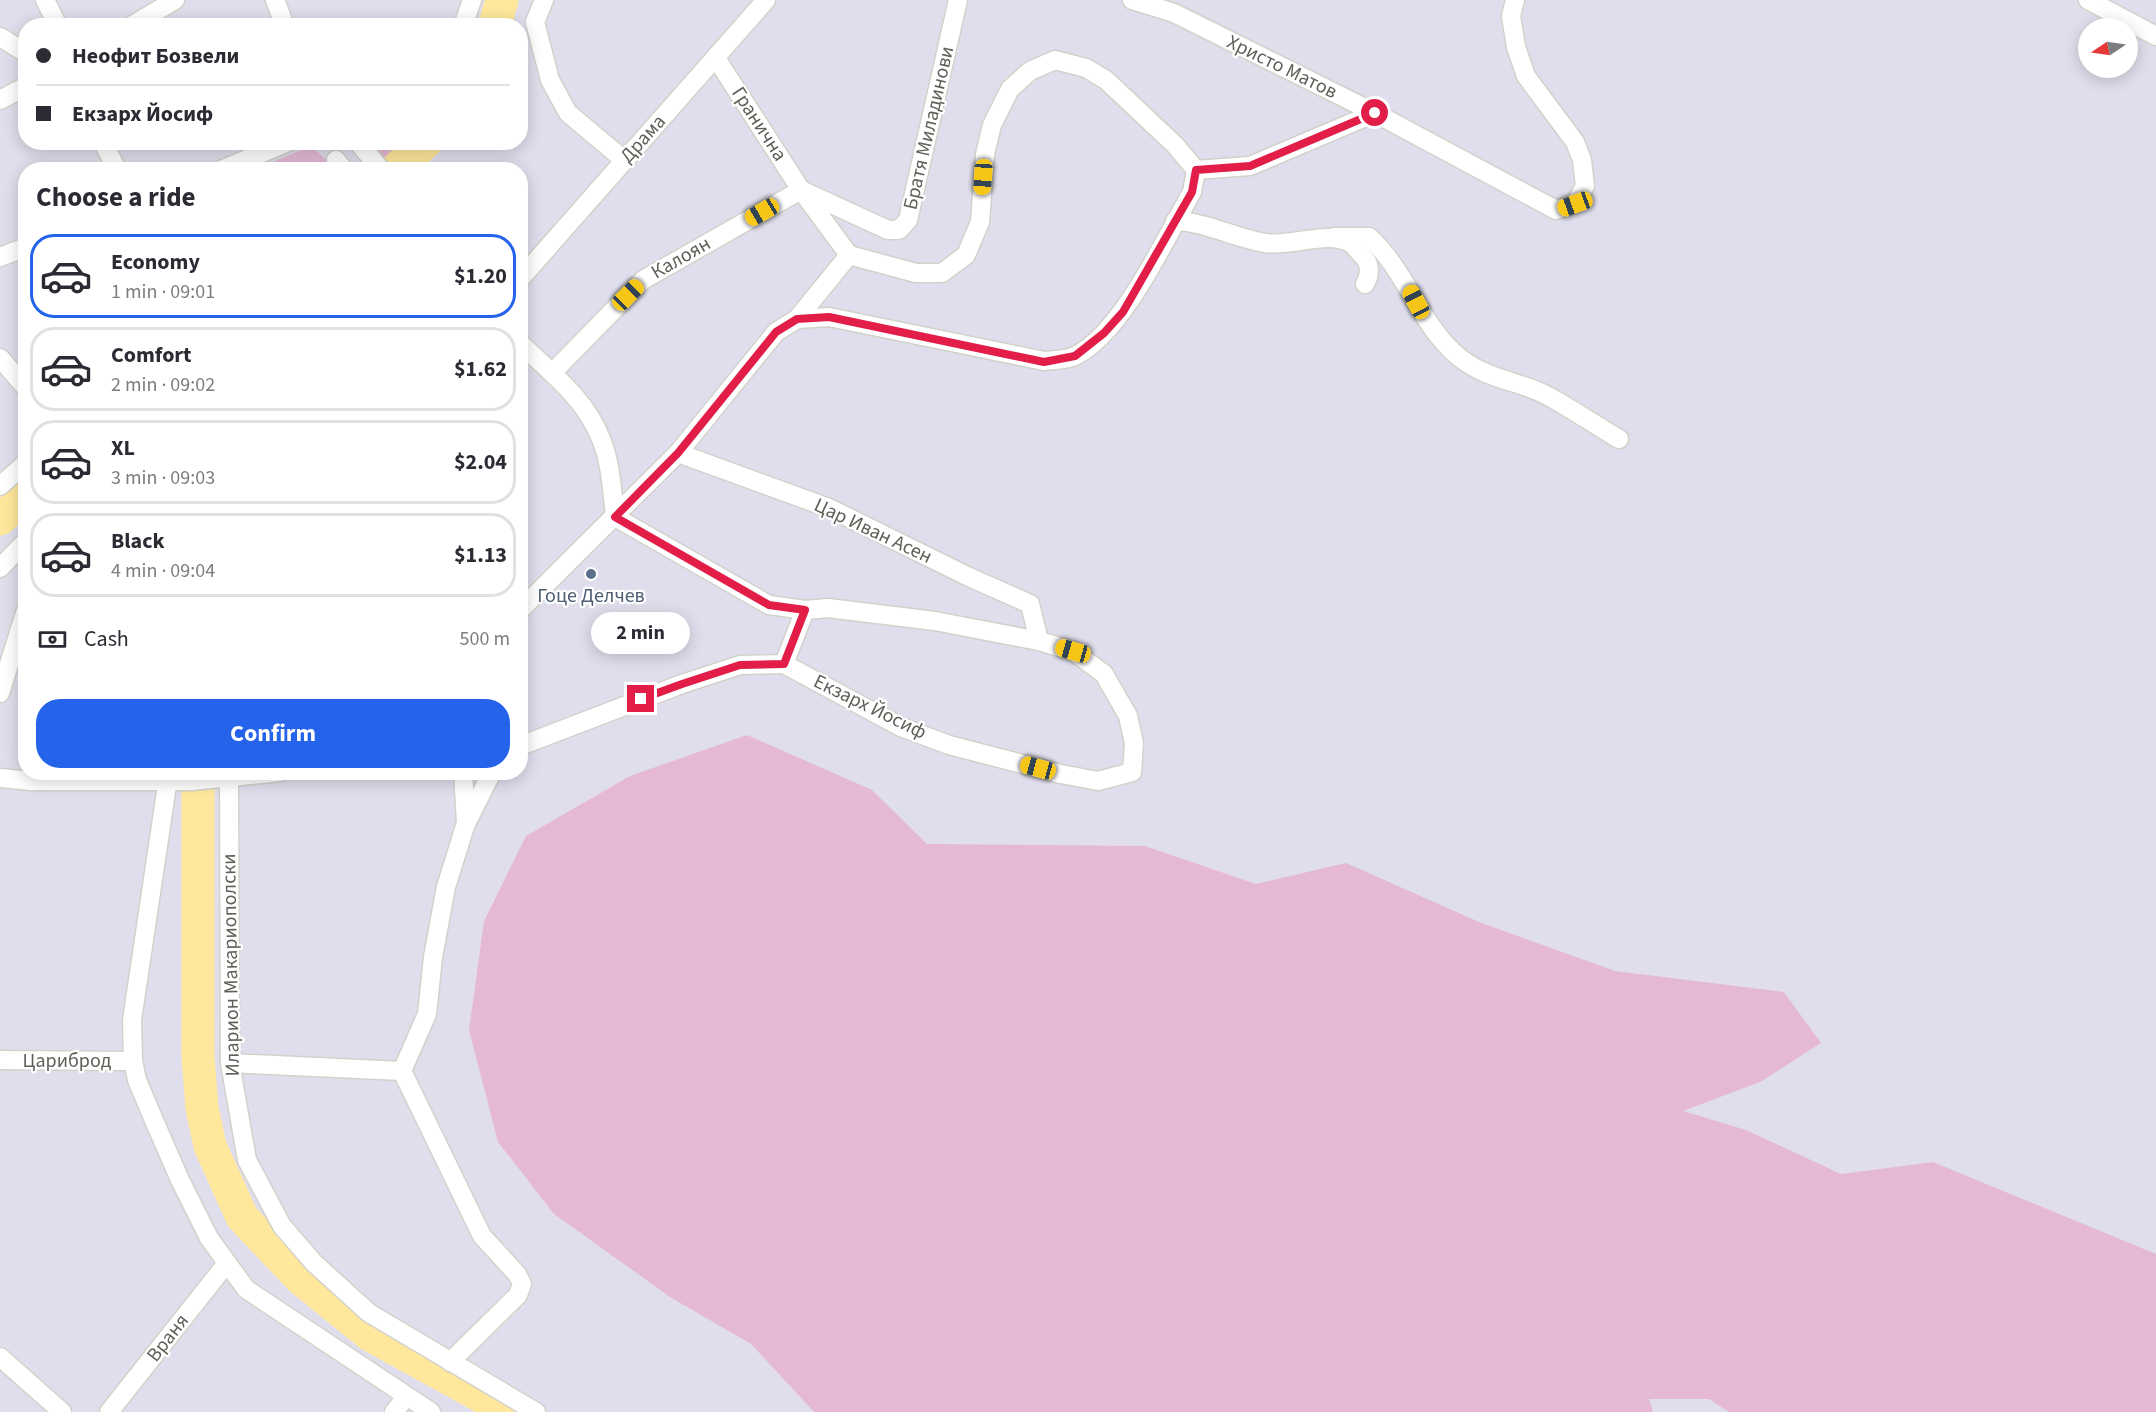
<!DOCTYPE html>
<meta charset="utf-8">
<style>
body{margin:0;font-family:"Source Sans 3",sans-serif;background:#f2f2f3;color:#2b2b33;height:100vh;display:flex;flex-direction:column;font-size:22px;white-space:nowrap}
*{box-sizing:border-box;margin:0}
p{font-size:20px;color:#7c7c81}
.icon{flex:none;width:33px;height:33px;fill:none;stroke:currentColor;stroke-width:2;stroke-linecap:round;stroke-linejoin:round}
.map{position:relative;flex:1;overflow:hidden}
.panel{position:absolute;left:18px;top:162px;width:510px;height:618px;display:flex;flex-direction:column;background:#fff;border-radius:24px;box-shadow:0 3px 15px #0003}
.panel>*{flex:none}
.guide{position:absolute;left:18px;top:18px;width:510px;height:132px;border-radius:24px;box-shadow:0 3px 15px #0003;display:grid;align-content:center;height:132px;padding:0 18px;background:#fff}
.needle{width:39px;rotate:257deg}
.buttons{position:absolute;left:2078px;top:18px;display:grid;gap:12px}
.buttons a{display:grid;place-items:center;width:60px;height:60px;border-radius:50%;background:#fff;box-shadow:0 3px 15px #0003;font-size:30px}
.end{position:absolute;width:27px;height:27px;margin:-14px;border:8px solid #e11d48;background:#fff;box-shadow:0 0 0 3px #fff}
.from{border-radius:50%}
.bubble{position:absolute;height:42px;border-radius:21px;background:#fff;box-shadow:0 3px 15px #0003;font-size:20px;font-weight:700;line-height:42px;text-align:center}
.car{position:absolute;width:18px;height:36px;margin:-18px -9px;border-radius:8px;box-shadow:0 0 4px 2px #0007;background:linear-gradient(#f5c518 24%,#345 0 40%,#f5c518 0 76%,#345 0 86%,#f5c518 0)}
.guide b{display:flex;align-items:center;gap:21px;height:57px;font-size:22px}
.guide b+b{border-top:2px solid #e1e1e2}
.guide i{width:15px;height:15px;background:#2b2b33}
ul{padding:0;list-style:none}
li{display:flex;align-items:center;gap:18px;height:84px;margin:0 12px 9px;padding:0 6px;border:3px solid #e1e1e2;border-radius:24px}
li div{flex:1}
li b{display:block;font-size:22px}
li em{font-style:normal;font-weight:700}
li.active{border-color:#2563eb}
li>.icon{width:54px;height:54px;stroke-width:1.5}
h2{padding:0 18px;font-size:27px;line-height:72px}
.pay{display:flex;align-items:center;gap:15px;height:66px;padding:0 18px;font-size:22px}
.pay p{margin-inline-start:auto}
.cta{display:flex;gap:12px;margin-top:auto;padding:12px 18px}
.cta a{flex:1;height:69px;border-radius:24px;background:#2563eb;color:#fff;font-size:24px;font-weight:700;line-height:69px;text-align:center}
.map>svg:first-child{display:block}
</style>
<div class="map">
<svg width="2156" height="1412" viewBox="0 0 2156 1412">
<rect width="100%" height="100%" fill="#e0deec"/>
<g fill="#e5b9d6">
<polygon points="387,143 417,143 430,153 412,169 349,170"/>
<polygon points="311,146 333,166 344,170 254,170"/>
<polygon points="747,735 872,790 927,844 1145,846 1256,884 1346,863 1479,922 1615,971 1784,992 1821,1043 1760,1082 1683,1111 1746,1130 1841,1174 1933,1162 2156,1254 2156,1412 1729,1412 1709,1399 1649,1399 1653,1412 814,1412 751,1344 670,1297 554,1214 498,1142 469,1030 484,921 526,836 630,776"/>
</g>
<g fill="none" stroke-linecap="round" stroke-linejoin="round">
<g stroke="#ffe79b" stroke-width="33">
<polyline points="498,26 497,17 502,0"/>
<polyline points="395,170 426,142"/>
<polyline points="0,519 26,497"/>
<polyline points="198,772 198,1057 202,1108 210,1146 242,1217 301,1279 370,1335 510,1412"/>
</g>
<g stroke="#d2d2cb" stroke-width="21">
<g id="minor">
<polyline points="45,0 58,26"/>
<polyline points="275,0 285,26"/>
<polyline points="544,0 535,22 550,80 568,113 624,160"/>
<polyline points="1132,0 1174,13 1375,113 1556,210 1575,204 1585,186 1582,160 1575,142 1526,76 1516,47 1511,16 1515,0"/>
<polyline points="2088,0 2156,36"/>
<polyline points="131,26 175,0"/>
<polyline points="463,26 472,0"/>
<polyline points="0,37 26,53"/>
<polyline points="0,100 26,86"/>
<polyline points="103,142 117,170"/>
<polyline points="358,142 381,170"/>
<polyline points="336,160 344,170"/>
<polyline points="221,170 288,142"/>
<path d="M 1175,221 C 1207,222 1234,238 1265,243 C 1292,247 1330,229 1352,244 C 1355,247 1359,252 1362,255 C 1370,263 1371,274 1365,284"/>
<path d="M 1334,237 L 1369,237 C 1407,271 1420,326 1460,358 C 1490,381 1518,380 1548,396 C 1572,409 1595,425 1619,439"/>
<polyline points="849,255 916,273 942,273 966,255 980,222 985,154 992,125 1010,89 1030,71 1055,60 1086,68 1106,80 1175,145 1196,170 1250,166 1375,113"/>
<polyline points="0,257 26,247"/>
<polyline points="520,279 766,0"/>
<path d="M 797,319 L 829,317 L 1044,361 C 1053,360 1067,360 1075,356 C 1123,332 1165,239 1192,192 L 1196,170"/>
<path d="M 520,343 C 550,372 586,399 601,439 C 611,463 612,491 615,517"/>
<polyline points="0,358 26,388"/>
<polyline points="552,373 643,280 801,190 716,58"/>
<polyline points="678,453 829,508 969,577 1030,604 1039,641"/>
<polyline points="0,486 26,463"/>
<polyline points="615,517 769,605 805,610 828,608 935,621 1039,641 1073,651 1104,674 1128,716 1134,743 1132,772 1098,781 1061,774 949,745 901,727 784,664"/>
<polyline points="0,568 26,541"/>
<polyline points="520,610 678,453 776,332 797,319 849,255 801,190 888,230 899,230 908,220 958,0"/>
<polyline points="0,693 26,610"/>
<polyline points="520,746 682,684 740,665 784,664 805,610"/>
<polyline points="169,772 132,1020 133,1061 137,1080 156,1125 180,1180 209,1238 246,1289 431,1412"/>
<polyline points="229,772 230,1063 247,1160 282,1226 314,1263 369,1313 536,1412"/>
<polyline points="0,778 31,781 191,781 280,772"/>
<polyline points="467,822 492,772"/>
<polyline points="0,1060 133,1061"/>
<polyline points="230,1063 402,1071"/>
<polyline points="402,1071 482,1236 517,1274 522,1284 518,1295 450,1362"/>
<polyline points="402,1071 427,1014 433,957 446,887 466,823 463,772"/>
<polyline points="0,1357 62,1412"/>
<polyline points="109,1412 227,1263"/>
<polyline points="394,1412 406,1397"/>
</g>
</g>
<use href="#minor" stroke="#fff" stroke-width="18"/>
</g>
<g fill="none" stroke-linecap="round" stroke-linejoin="round">
<polyline stroke="#e11d48" stroke-width="8" points="641,699 682,684 740,665 784,664 805,610 769,605 615,517 678,453 776,332 797,319 829,317 1044,362 1075,356 1104,333 1123,312 1192,192 1196,170 1250,166 1375,113"/>
</g>
<circle fill="#5c6f8a" stroke="#fff" stroke-width="2" cx="591" cy="574" r="6"/>
<g text-anchor="middle" dominant-baseline="central" stroke-width="4.5" stroke-linejoin="round" paint-order="stroke">
<g font-size="20" fill="#605f58" stroke="#fff">
<text transform="translate(1282 67) rotate(26)">Христо Матов</text>
<text transform="translate(759 124) rotate(57)">Гранична</text>
<text transform="translate(929 128) rotate(-77)">Братя Миладинови</text>
<text transform="translate(643 139) rotate(-48)">Драма</text>
<text transform="translate(681 258) rotate(-30)">Калоян</text>
<text transform="translate(873 531) rotate(25)">Цар Иван Асен</text>
<text transform="translate(870 707) rotate(26)">Екзарх Йосиф</text>
<text transform="translate(231 965) rotate(-91)">Иларион Макариополски</text>
<text x="67" y="1061">Цариброд</text>
<text transform="translate(168 1338) rotate(-52)">Враня</text>
</g>
<g font-size="20" fill="#4e5e75" stroke="#fff">
<text x="591" y="596">Гоце Делчев</text>
</g>
</g>
</svg>
<div class="buttons">
<a><svg class="needle" viewBox="-14 -14 28 28"><path d="M0-13l5 13h-10z" fill="#e53935"/><path d="M0 13l5-13h-10z" fill="#7c7c81"/></svg></a>
</div>
<i class="end from" style="left:1375px;top:113px"></i>
<i class="end" style="left:641px;top:699px"></i>
<div class="bubble" style="left:591px;top:612px;width:99px">2 min</div>
<i class="car" style="left:983px;top:177px;rotate:184deg"></i>
<i class="car" style="left:1575px;top:204px;rotate:250deg"></i>
<i class="car" style="left:762px;top:212px;rotate:240deg"></i>
<i class="car" style="left:628px;top:295px;rotate:45deg"></i>
<i class="car" style="left:1416px;top:302px;rotate:332deg"></i>
<i class="car" style="left:1073px;top:651px;rotate:286deg"></i>
<i class="car" style="left:1038px;top:768px;rotate:285deg"></i>
<div class="guide">
<b><i class="from"></i>Неофит Бозвели</b>
<b><i></i>Екзарх Йосиф</b>
</div>
<section class="panel">
<h2>Choose a ride</h2>
<ul>
<li class="active"><svg class="icon" aria-label="car" viewBox="0 0 24 24"><path d="M5 17H2v-5l4-1 3-4h7l3 4 3 1v5h-3M9 17h6M6 11h13"/><circle cx="7" cy="17" r="2"/><circle cx="17" cy="17" r="2"/></svg><div><b>Economy</b><p>1 min · 09:01</p></div><em>$1.20</em></li>
<li><svg class="icon" aria-label="car" viewBox="0 0 24 24"><path d="M5 17H2v-5l4-1 3-4h7l3 4 3 1v5h-3M9 17h6M6 11h13"/><circle cx="7" cy="17" r="2"/><circle cx="17" cy="17" r="2"/></svg><div><b>Comfort</b><p>2 min · 09:02</p></div><em>$1.62</em></li>
<li><svg class="icon" aria-label="car" viewBox="0 0 24 24"><path d="M5 17H2v-5l4-1 3-4h7l3 4 3 1v5h-3M9 17h6M6 11h13"/><circle cx="7" cy="17" r="2"/><circle cx="17" cy="17" r="2"/></svg><div><b>XL</b><p>3 min · 09:03</p></div><em>$2.04</em></li>
<li><svg class="icon" aria-label="car" viewBox="0 0 24 24"><path d="M5 17H2v-5l4-1 3-4h7l3 4 3 1v5h-3M9 17h6M6 11h13"/><circle cx="7" cy="17" r="2"/><circle cx="17" cy="17" r="2"/></svg><div><b>Black</b><p>4 min · 09:04</p></div><em>$1.13</em></li>
</ul>
<div class="pay"><svg class="icon" aria-label="cash" viewBox="0 0 24 24"><path d="M3 7h18v10H3z"/><circle cx="12" cy="12" r="2"/></svg>Cash<p>500 m</p></div>
<div class="cta"><a>Confirm</a></div>
</section>
</div>
